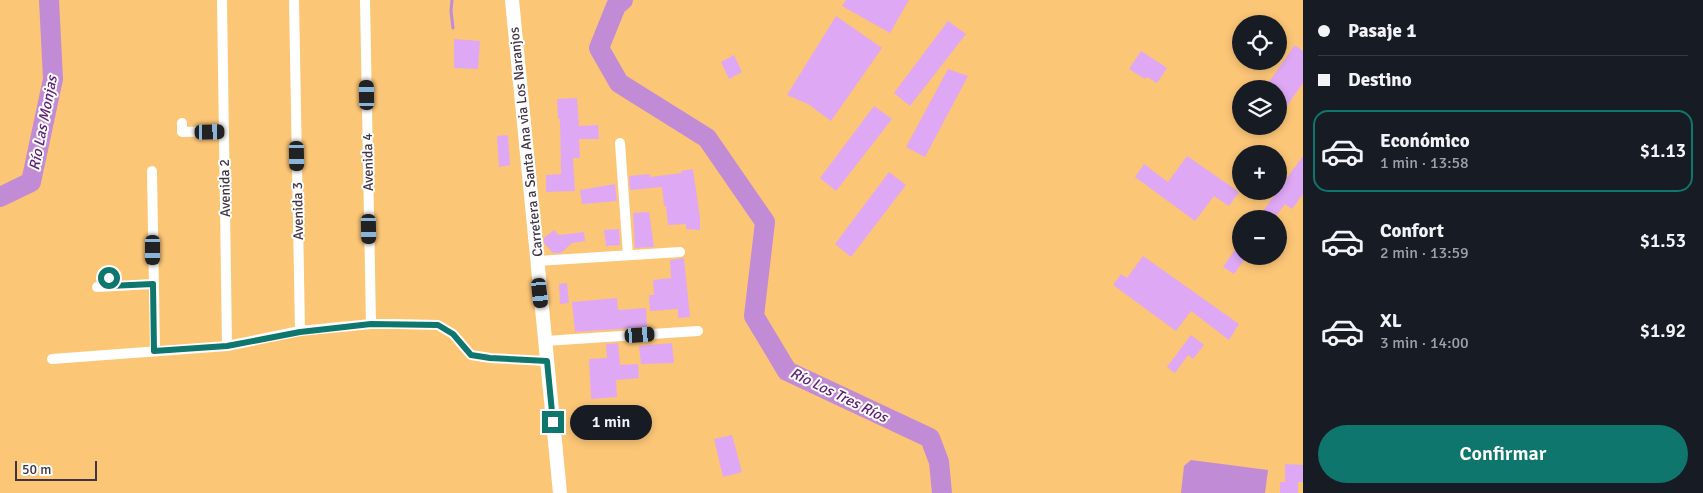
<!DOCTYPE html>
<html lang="es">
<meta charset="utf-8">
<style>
body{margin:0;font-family:Signika,sans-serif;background:#242831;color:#f1f3f6;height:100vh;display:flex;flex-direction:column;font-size:19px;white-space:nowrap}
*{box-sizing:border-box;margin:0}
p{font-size:16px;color:#9ea1a6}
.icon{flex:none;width:28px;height:28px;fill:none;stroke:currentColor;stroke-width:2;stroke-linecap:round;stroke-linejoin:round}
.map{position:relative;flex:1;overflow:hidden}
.details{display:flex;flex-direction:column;background:#171b24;width:400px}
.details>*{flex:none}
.banner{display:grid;align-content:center;height:110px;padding:0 15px;background:#171b24}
.buttons{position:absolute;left:1232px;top:15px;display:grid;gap:10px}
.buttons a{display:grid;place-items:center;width:55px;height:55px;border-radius:50%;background:#171b24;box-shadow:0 2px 8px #0003;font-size:25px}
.scale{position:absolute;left:15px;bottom:12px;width:82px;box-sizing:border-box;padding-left:5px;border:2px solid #403345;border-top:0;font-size:14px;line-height:18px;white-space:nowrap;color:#403345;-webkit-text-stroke:4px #fff;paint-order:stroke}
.end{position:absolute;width:22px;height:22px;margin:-11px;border:6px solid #0f766e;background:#fff;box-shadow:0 0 0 2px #fff}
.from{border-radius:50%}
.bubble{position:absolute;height:35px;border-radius:18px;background:#171b24;box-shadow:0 2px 8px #0003;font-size:16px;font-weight:600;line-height:35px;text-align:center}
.car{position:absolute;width:15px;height:30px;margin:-15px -8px;border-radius:6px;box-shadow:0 0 4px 1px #0007;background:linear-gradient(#222 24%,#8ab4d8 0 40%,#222 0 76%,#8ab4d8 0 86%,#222 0)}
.banner b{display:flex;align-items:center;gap:18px;height:48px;font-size:19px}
.banner b+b{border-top:1px solid #363941}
.banner i{width:12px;height:12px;background:#f1f3f6}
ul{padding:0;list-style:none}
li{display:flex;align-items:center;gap:15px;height:82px;margin:0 10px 8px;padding:0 5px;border:2px solid transparent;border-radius:15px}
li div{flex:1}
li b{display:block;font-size:19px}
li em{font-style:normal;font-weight:600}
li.on{border-color:#0f766e}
li>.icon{width:45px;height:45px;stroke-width:1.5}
.button{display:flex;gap:10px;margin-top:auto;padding:10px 15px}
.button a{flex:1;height:58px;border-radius:30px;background:#0f766e;color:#fff;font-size:20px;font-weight:600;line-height:58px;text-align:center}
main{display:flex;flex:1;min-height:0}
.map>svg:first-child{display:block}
</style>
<main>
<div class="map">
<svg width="1303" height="493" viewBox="0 0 1303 493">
<rect width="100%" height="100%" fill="#f7e3ff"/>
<path fill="#fcc677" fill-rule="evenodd" d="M 0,0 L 1303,0 L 1303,493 L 0,493 ZM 1241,24 L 1279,24 L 1279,61 L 1241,61 ZM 1241,89 L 1279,89 L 1279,126 L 1241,126 ZM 1241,154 L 1279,154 L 1279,191 L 1241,191 ZM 1241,219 L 1279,219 L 1279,256 L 1241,256 Z"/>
<polygon fill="#c18bd6" points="1191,460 1268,470 1265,493 1181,493 1184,466"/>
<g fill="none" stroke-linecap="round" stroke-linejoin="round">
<polyline stroke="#c18bd6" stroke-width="3" points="452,0 451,11 453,28"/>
<g stroke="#c18bd6" stroke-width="20">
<polyline points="623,0 616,6 599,48 619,83 707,138 765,222 754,316 787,371 930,438 939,462 942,493"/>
<polyline points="0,197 31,182 53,79 49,0"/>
</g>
</g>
<g fill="#dfa8f5">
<polygon points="846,0 909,0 890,33 842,6"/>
<polygon points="836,16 882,48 831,121 808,104 787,95"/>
<polygon points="948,21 966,34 910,106 894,93"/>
<polygon points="454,39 480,41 478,69 454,68"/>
<polygon points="1295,45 1303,51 1303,83 1284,110 1279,106 1279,89 1264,89"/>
<polygon points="1141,51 1167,68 1157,83 1147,77 1145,79 1129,69"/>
<polygon points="734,55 742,72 729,79 721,62"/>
<polygon points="948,69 968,76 925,157 906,147"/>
<polygon points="577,98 579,126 598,125 599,139 579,139 580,158 573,158 575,191 546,192 546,175 561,174 560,119 558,119 557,99"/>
<polygon points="874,106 892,119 836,191 820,178"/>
<polygon points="508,135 510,165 499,167 497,136"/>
<polygon points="1187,156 1239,192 1229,206 1214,196 1195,221 1135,177 1144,164 1168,182"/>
<polygon points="1303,156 1303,194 1292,209 1285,204 1276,216 1279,219 1257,219"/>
<polygon points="693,169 700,218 700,230 686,229 686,224 668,225 666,206 664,206 662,187 630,190 629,176 650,174 650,177 682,173 681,171"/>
<polygon points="889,172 906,185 851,257 835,244"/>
<polygon points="615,184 617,201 582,204 580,190"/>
<polygon points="649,212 654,247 635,248 633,213"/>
<polygon points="619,229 620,245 606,246 604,230"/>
<polygon points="554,230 559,235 584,232 585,241 572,243 561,253 553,253 544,243 544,238"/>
<polygon points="1241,241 1241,256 1247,256 1234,274 1223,267"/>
<polygon points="1143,256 1239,324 1229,340 1191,311 1176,331 1113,285 1121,274 1127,278"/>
<polygon points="684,258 690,317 678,318 678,309 650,311 649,295 654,295 653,280 671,278 670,260"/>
<polygon points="567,283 569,303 560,304 559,284"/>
<polygon points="617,298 618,310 646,308 647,327 575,332 572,302"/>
<polygon points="1191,335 1204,345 1193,359 1188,355 1175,373 1167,367"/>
<polygon points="618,343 620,365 638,364 639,378 616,380 617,397 591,399 589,359 607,358 606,344"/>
<polygon points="672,343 674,363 641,364 639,346"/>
<polygon points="732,435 742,472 723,477 714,439"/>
<polygon points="1285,464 1303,465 1303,482 1298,482 1298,493 1280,493 1280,482 1285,482"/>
</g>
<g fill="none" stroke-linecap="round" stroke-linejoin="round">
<g stroke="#fff" stroke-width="10">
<polyline points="222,0 227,346"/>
<polyline points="294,0 300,331"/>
<polyline points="365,0 371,324"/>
<polyline points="182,123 182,132 224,131"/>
<polyline points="620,143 628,255"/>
<polyline points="152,171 155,351"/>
<polyline points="537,261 680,252"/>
<polyline points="97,287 153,284"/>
<polyline points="545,341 698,331"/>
<polyline points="52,359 227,346 300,331 371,324 395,324 438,325 453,334 471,355 490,358 547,361"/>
</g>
<polyline stroke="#fff" stroke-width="14" points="512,0 560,493"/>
</g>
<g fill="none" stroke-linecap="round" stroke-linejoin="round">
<polyline stroke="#0f766e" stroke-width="6" points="109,278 109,286 153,284 154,351 227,346 300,332 371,324 438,325 453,334 471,355 490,358 547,361 553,422"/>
</g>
<g text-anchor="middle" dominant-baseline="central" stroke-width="4" stroke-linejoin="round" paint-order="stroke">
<g font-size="14" fill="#403345" stroke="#fff">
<text transform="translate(526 142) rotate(-96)">Carretera a Santa Ana via Los Naranjos</text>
<text transform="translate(368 162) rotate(-91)">Avenida 4</text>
<text transform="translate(225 188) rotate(-91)">Avenida 2</text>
<text transform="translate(298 211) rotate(-91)">Avenida 3</text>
</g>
<g font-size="15" font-style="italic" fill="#601c77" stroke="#fff">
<text transform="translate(43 123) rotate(-79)">Río Las Monjas</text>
<text transform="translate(839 395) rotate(26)">Río Los Tres Ríos</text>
</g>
</g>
</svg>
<div class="buttons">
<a><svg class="icon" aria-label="locate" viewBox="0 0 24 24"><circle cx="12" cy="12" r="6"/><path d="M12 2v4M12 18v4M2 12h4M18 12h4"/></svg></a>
<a><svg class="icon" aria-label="layers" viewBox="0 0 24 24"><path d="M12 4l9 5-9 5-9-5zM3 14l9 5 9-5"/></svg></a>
<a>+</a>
<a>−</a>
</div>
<div class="scale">50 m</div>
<i class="end from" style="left:109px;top:278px"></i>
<i class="end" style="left:553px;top:422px"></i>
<div class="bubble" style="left:570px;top:405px;width:82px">1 min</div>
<i class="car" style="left:367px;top:95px;rotate:359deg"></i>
<i class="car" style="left:210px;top:132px;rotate:89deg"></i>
<i class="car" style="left:297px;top:156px;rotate:179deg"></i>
<i class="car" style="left:369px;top:229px;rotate:179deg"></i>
<i class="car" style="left:153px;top:250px;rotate:180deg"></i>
<i class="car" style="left:540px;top:293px;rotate:174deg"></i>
<i class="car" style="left:640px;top:335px;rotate:86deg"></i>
</div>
<section class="details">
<div class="banner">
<b><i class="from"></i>Pasaje 1</b>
<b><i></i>Destino</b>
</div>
<ul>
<li class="on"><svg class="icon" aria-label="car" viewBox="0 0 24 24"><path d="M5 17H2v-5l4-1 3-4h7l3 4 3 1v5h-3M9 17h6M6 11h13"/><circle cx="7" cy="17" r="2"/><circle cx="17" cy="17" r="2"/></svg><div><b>Económico</b><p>1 min · 13:58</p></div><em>$1.13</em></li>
<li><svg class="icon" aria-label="car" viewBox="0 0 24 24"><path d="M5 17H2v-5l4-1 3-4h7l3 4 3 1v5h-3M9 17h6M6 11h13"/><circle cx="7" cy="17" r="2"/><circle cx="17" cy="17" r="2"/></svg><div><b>Confort</b><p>2 min · 13:59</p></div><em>$1.53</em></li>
<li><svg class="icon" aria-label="car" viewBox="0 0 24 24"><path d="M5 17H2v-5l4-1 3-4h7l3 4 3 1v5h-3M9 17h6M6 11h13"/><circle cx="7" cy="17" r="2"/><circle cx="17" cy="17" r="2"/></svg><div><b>XL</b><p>3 min · 14:00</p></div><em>$1.92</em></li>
</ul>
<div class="button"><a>Confirmar</a></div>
</section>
</main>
